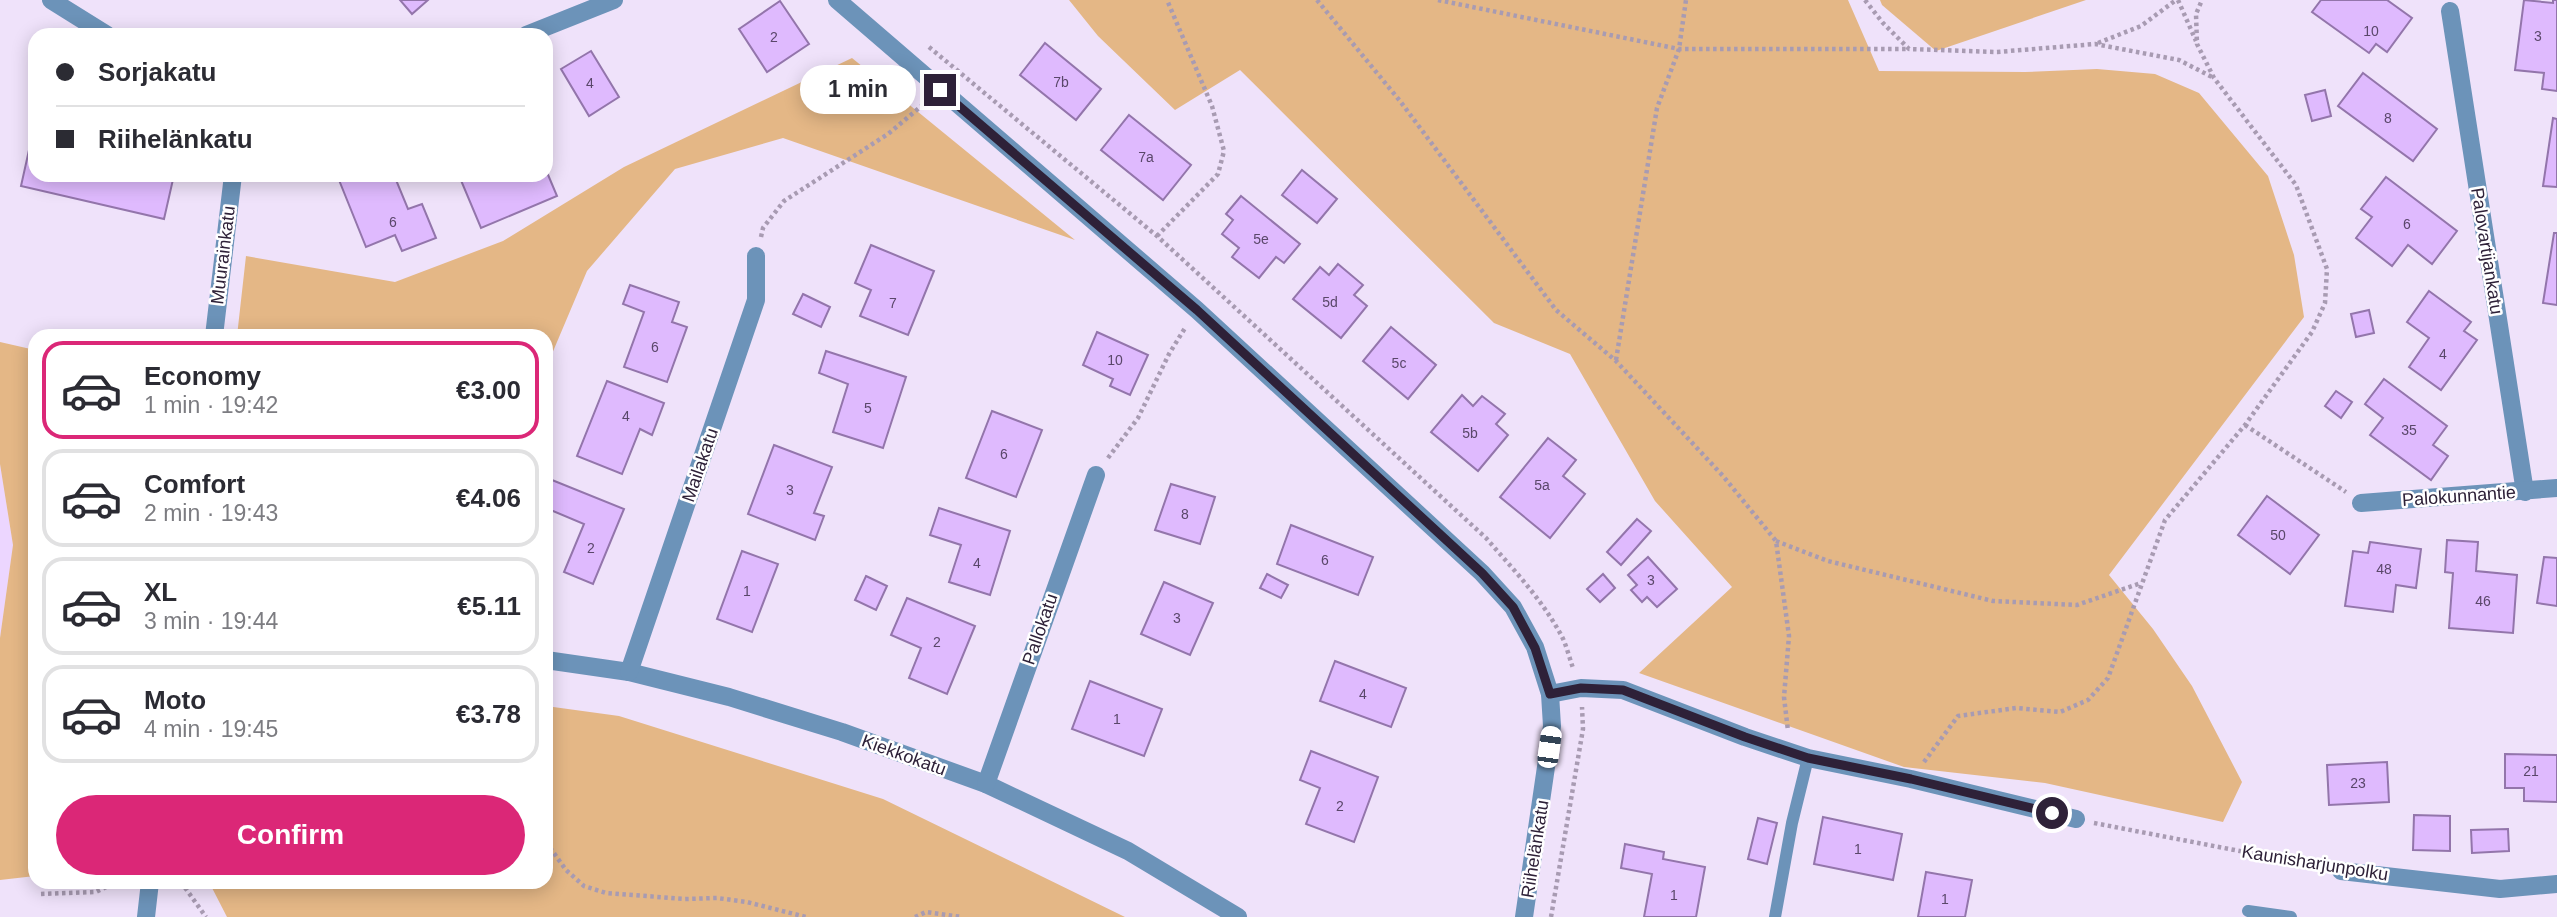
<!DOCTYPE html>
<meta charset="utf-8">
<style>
body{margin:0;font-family:Helvetica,sans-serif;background:#f2f2f3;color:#2b2b33;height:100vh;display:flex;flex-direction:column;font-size:26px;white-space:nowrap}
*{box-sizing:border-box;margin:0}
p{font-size:23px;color:#7c7c81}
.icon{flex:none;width:38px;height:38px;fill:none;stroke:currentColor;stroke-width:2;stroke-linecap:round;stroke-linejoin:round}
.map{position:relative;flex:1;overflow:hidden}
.details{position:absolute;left:28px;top:329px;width:525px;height:560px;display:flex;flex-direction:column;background:#fff;border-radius:21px;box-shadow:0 4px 18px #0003}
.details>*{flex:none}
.banner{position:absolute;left:28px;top:28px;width:525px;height:154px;border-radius:21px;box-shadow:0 4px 18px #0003;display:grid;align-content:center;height:154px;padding:0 28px;background:#fff}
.end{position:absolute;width:32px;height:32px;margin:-16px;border:9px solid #2e2138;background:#fff;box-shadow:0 0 0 4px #fff}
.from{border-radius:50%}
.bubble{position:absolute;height:49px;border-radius:24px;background:#fff;box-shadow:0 4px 18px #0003;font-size:23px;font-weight:600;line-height:49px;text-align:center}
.car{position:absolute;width:21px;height:42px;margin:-21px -10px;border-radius:9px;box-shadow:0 0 5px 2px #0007;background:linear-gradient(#fff 24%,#345 0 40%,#fff 0 76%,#345 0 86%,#fff 0)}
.banner b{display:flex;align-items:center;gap:24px;height:66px;font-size:26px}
.banner b+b{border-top:2px solid #e1e1e2}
.banner i{width:18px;height:18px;background:#2b2b33}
ul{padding:12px 0 0;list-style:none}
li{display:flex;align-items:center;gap:21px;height:98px;margin:0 14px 10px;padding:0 14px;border:4px solid #e1e1e2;border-radius:21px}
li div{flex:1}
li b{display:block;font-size:26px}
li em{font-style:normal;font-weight:600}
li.current{border-color:#db2777}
li>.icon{width:63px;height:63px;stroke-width:1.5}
.action{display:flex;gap:14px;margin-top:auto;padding:14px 28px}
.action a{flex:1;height:80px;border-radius:42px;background:#db2777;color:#fff;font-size:28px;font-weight:600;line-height:80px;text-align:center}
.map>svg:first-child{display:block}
</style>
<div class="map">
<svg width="2557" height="917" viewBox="0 0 2557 917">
<rect width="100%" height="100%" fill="#efe2fa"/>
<polygon fill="#ecd6ff" points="0,464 13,545 0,638"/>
<g fill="#e4b786">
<polygon points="1069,0 1848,0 1879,71 2025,72 2097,69 2155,74 2199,93 2268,176 2294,255 2304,317 2109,575 2153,629 2192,686 2242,782 2223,822 2045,783 1904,767 1639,673 1732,587 1655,501 1570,354 1494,323 1240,70 1175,110 1098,36"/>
<polygon points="1880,0 2086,0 1936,51 1882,5"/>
<polygon points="852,58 1075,240 783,138 675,169 587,271 546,368 546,336 237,336 246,256 395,282 503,241 624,167"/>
<polygon points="0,342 35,350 35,876 0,880 0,638 13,545 0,464"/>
<polygon points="546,706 619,716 883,799 1125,917 227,917 209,882 546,882"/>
</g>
<g fill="#dfbafe" stroke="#9375ab" stroke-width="2">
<polygon points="400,0 428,0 412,14"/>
<polygon points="2321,0 2387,0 2412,18 2387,52 2376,44 2369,53 2312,12"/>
<polygon points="2524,0 2553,3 2553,0 2557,0 2557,91 2542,89 2544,73 2515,70"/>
<polygon points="780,1 809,44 767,72 739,29"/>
<polygon points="1045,43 1101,89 1076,120 1020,75"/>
<polygon points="591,51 619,97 589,116 561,69"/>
<polygon points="2363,73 2437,129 2413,161 2338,106"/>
<polygon points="2325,90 2331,116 2312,121 2305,95"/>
<polygon points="1129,115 1191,165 1163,200 1101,150"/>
<polygon points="2553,118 2557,119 2557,187 2543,186"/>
<polygon points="35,123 35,175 174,175 164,219 21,186"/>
<polygon points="546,170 557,196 481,228 460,178 467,175 546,175"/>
<polygon points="1302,170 1337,199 1317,223 1282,195"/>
<polygon points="337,175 394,175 408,209 422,204 436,238 402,251 395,235 366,247"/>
<polygon points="2386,177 2457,231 2432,264 2408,245 2392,266 2356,238 2372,217 2361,209"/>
<polygon points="1241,196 1300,244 1284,263 1276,257 1259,278 1232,257 1239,248 1222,234 1233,220 1226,214"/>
<polygon points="2554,233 2557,233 2557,305 2543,303"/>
<polygon points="871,245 934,271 908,335 860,316 871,290 855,283"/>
<polygon points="1338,264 1363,285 1354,295 1367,306 1341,338 1293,299 1320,267 1329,275"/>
<polygon points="630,285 679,302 672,322 687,327 667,382 624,367 644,312 623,304"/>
<polygon points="2429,291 2471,322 2464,331 2477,340 2441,390 2409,367 2429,338 2407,322"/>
<polygon points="803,294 830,307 821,327 793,314"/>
<polygon points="2369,310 2374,333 2356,337 2351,314"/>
<polygon points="1391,327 1436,365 1408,399 1363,361"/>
<polygon points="1097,332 1148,355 1130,395 1110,386 1113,379 1083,365"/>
<polygon points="826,351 906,377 883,448 833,432 848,384 819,373"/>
<polygon points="2384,379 2447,426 2433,445 2448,456 2431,480 2370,435 2383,418 2365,404"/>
<polygon points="607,381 664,403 652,435 640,429 622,474 577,456"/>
<polygon points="2336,391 2352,402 2341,418 2325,406"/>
<polygon points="1462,395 1473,406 1482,396 1505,414 1496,424 1508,435 1478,471 1431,432"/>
<polygon points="992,411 1042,430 1016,497 966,478"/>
<polygon points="1548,438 1576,460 1563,476 1585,494 1550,538 1500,497"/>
<polygon points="774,445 832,467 814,513 824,516 815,540 748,514"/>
<polygon points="547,478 624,509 593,584 564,572 584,524 546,508"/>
<polygon points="1171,484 1215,497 1200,544 1155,530"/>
<polygon points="2267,496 2319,535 2290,574 2238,535"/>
<polygon points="939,508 1010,531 990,595 949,582 961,545 930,535"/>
<polygon points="1637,519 1651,531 1621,565 1607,552"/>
<polygon points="1291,525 1373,557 1358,595 1277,564"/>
<polygon points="2447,540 2478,542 2476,571 2517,575 2513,633 2449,628 2453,573 2445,572"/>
<polygon points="2370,542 2421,549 2416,588 2396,585 2393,612 2345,606 2353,551 2368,553"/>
<polygon points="742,551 778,564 752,632 717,619"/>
<polygon points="1648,557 1677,589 1657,607 1647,597 1642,602 1631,590 1637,585 1628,575"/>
<polygon points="2544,557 2557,558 2557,606 2537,603"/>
<polygon points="1267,574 1288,585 1281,598 1260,588"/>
<polygon points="1603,574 1615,588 1600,602 1587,589"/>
<polygon points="866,576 887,586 876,610 855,600"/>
<polygon points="1164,582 1213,603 1190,655 1141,634"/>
<polygon points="907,598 975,626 947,694 909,678 921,648 891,635"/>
<polygon points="1335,661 1406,688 1391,727 1320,701"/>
<polygon points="1090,681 1162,709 1144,756 1072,729"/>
<polygon points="1311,751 1378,777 1354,842 1306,824 1320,788 1300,780"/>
<polygon points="2505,754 2557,755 2557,802 2524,801 2524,788 2505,788"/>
<polygon points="2387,762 2389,802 2329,805 2327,765"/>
<polygon points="2414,815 2450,816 2450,851 2413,850"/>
<polygon points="1823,817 1902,834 1893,880 1814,864"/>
<polygon points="1758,818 1777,823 1767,864 1748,859"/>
<polygon points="2508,829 2509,851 2472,853 2471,830"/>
<polygon points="1625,844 1664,852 1663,859 1705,867 1696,917 1644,917 1652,874 1621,868"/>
<polygon points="1926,872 1972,880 1965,917 1918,917"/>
</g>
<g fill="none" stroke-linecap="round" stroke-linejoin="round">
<g stroke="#a89bb2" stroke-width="4.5" stroke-dasharray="3.5 3.5" stroke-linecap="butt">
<polyline points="1317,0 1400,101 1556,310 1616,361 1723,476 1776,541 1789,636 1784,697 1788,731"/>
<polyline points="1438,0 1679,49 1909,49"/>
<polyline points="1865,0 1883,23 1909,49 1997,52 2095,44 2179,60 2214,78"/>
<polyline points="2178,0 2196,41"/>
<polyline points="2098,43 2141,26 2176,0"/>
<path d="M 929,47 L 1157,236 L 1486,538 C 1512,568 1540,597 1560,633 C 1566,643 1569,657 1573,668"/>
<polyline points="1157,236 1218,174 1224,151 1212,106 1167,0"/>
<polyline points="761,237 763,228 784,201 888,134 925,103"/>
<polyline points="1616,360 1657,108 1679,49 1686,0"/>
<polyline points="2245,425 2346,492"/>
<polyline points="1108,458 1138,418 1169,354 1185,328"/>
<polyline points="1776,541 1828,561 1993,601 2077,605 2141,583"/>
<polyline points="1924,762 1958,716 2016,708 2060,712 2088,700 2108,678 2165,520 2245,425 2312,332 2325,303 2327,269 2296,185 2214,78 2197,44 2196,14 2202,0"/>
<polyline points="2094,823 2323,867"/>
<polyline points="546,842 566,870 584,886 606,893 685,899 717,898 747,902 806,917"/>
<polyline points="181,882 206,917"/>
<polyline points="41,894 96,892 116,882"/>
<polyline points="915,917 926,912 962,917"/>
<polyline points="1551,917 1583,729 1582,707"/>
</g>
<g stroke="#6c93b9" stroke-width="12">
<polyline points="2248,911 2291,917"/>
<polyline points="1775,917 1792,823 1808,758"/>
</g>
<g stroke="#6c93b9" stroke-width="18">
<polyline points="51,0 107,35"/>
<polyline points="2450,11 2525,492"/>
<polyline points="526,35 614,0"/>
<polyline points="214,336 233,175"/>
<polyline points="2361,503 2557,488"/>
<polyline points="546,660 629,672 729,697 842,732 986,784 1128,851 1238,917"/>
<polyline points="629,672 756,300 756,256"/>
<polyline points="1550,694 1581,688 1623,690 1745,737 1808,758 1911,779 2076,819"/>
<polyline points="986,784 1096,475"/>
<polyline points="2341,871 2500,889 2557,884"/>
<polyline points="146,917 150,882"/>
</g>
<polyline stroke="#6c93b9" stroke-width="18" points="837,0 1197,310 1482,573 1513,607 1535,647 1550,694 1552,726 1524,917"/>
</g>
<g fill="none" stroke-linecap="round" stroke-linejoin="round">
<polyline stroke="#2e2138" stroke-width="9" points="940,90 1197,310 1482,573 1513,607 1535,648 1550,694 1581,688 1623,690 1745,737 1808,758 1911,779 2052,813"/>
</g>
<g text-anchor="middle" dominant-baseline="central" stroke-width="5" stroke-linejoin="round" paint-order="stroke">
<g font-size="14" fill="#5a476a">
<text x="2371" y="31">10</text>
<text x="2538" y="36">3</text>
<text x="774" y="37">2</text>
<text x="1061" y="82">7b</text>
<text x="590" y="83">4</text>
<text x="2388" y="118">8</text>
<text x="1146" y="157">7a</text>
<text x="393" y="222">6</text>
<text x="2407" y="224">6</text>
<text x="1261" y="239">5e</text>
<text x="1330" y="302">5d</text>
<text x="893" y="303">7</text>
<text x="655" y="347">6</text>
<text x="2443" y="354">4</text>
<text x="1115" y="360">10</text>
<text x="1399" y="363">5c</text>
<text x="868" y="408">5</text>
<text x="626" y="416">4</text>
<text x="2409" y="430">35</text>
<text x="1470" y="433">5b</text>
<text x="1004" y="454">6</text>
<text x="1542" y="485">5a</text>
<text x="790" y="490">3</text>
<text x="1185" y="514">8</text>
<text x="2278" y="535">50</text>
<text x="591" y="548">2</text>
<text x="1325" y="560">6</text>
<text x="977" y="563">4</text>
<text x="2384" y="569">48</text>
<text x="1651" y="580">3</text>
<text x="747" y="591">1</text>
<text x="2483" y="601">46</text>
<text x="1177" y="618">3</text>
<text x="937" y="642">2</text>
<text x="1363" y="694">4</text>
<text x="1117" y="719">1</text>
<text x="2531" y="771">21</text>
<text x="2358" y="783">23</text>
<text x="1340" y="806">2</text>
<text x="1858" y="849">1</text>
<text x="1674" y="895">1</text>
<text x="1945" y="899">1</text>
</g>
<g font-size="18" fill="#2e2138" stroke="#fff">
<text transform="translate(2487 251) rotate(81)">Palovartijankatu</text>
<text transform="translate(223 255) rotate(-83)">Muurainkatu</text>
<text transform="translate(700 465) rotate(-71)">Mailakatu</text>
<text transform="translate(2459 496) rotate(-4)">Palokunnantie</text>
<text transform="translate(1040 629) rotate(-71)">Pallokatu</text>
<text transform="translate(904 755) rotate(20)">Kiekkokatu</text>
<text transform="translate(1535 849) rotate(-81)">Riihelänkatu</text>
<text transform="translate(2315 863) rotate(9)">Kaunisharjunpolku</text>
</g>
</g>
</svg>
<i class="end from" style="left:2052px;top:813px"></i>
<i class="end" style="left:940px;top:90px"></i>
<div class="bubble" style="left:800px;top:65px;width:116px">1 min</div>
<i class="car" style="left:1549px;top:747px;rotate:8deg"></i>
<div class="banner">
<b><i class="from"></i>Sorjakatu</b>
<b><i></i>Riihelänkatu</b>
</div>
<section class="details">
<ul>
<li class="current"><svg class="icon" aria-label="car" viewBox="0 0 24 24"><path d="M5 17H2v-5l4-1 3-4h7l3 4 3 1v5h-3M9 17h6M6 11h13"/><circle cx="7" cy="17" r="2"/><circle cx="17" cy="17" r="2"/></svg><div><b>Economy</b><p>1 min · 19:42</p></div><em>€3.00</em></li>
<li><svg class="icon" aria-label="car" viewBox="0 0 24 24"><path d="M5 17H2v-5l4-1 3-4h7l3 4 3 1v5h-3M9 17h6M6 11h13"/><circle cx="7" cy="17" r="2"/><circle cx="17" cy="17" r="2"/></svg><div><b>Comfort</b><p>2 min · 19:43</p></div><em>€4.06</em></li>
<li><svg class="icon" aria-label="car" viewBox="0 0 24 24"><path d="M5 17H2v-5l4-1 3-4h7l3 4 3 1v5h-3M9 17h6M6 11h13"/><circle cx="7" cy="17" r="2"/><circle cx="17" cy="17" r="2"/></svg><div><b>XL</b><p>3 min · 19:44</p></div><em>€5.11</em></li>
<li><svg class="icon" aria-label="car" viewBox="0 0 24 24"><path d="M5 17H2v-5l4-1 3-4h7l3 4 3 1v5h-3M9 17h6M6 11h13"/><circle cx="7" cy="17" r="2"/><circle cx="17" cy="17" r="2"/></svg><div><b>Moto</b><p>4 min · 19:45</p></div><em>€3.78</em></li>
</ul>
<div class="action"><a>Confirm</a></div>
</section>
</div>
